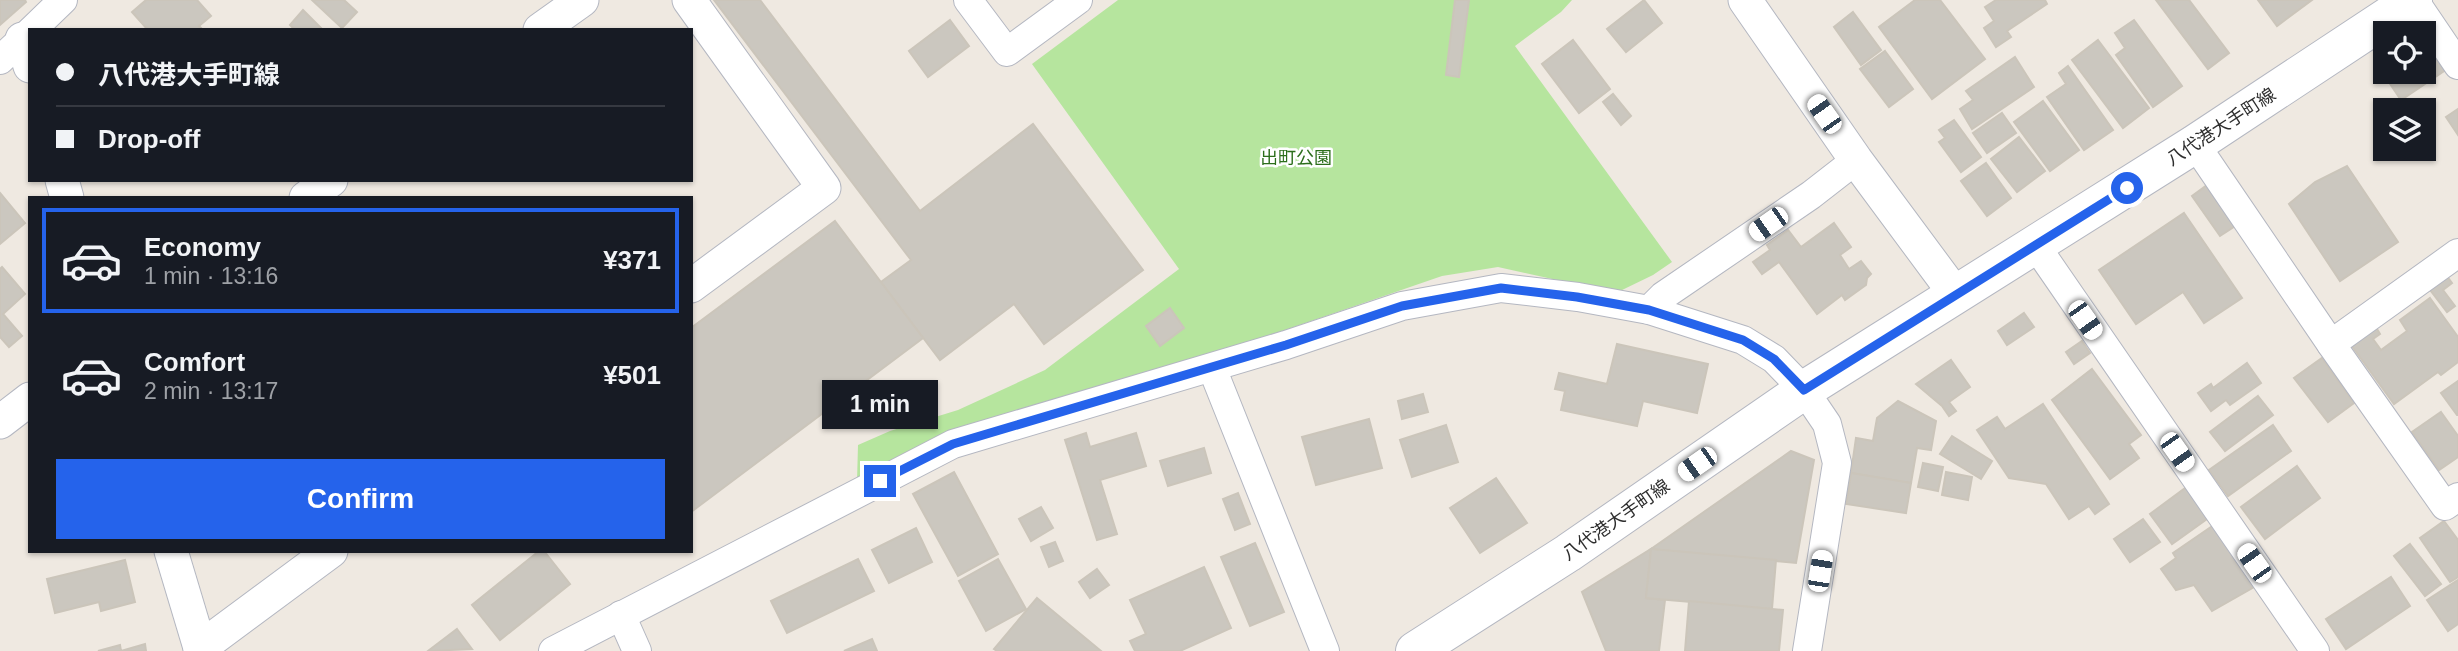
<!DOCTYPE html>
<meta charset="utf-8">
<style>
body{margin:0;font-family:Arial,"Noto Sans JP",sans-serif;background:#20242c;color:#f1f3f6;height:100vh;display:flex;flex-direction:column;font-size:26px;white-space:nowrap}
*{box-sizing:border-box;margin:0}
p{font-size:23px;color:#9ea1a6}
.icon{flex:none;width:38px;height:38px;fill:none;stroke:currentColor;stroke-width:2;stroke-linecap:round;stroke-linejoin:round}
.map{position:relative;flex:1;overflow:hidden}
.sheet{position:absolute;left:28px;top:196px;width:665px;height:357px;display:flex;flex-direction:column;background:#171b24;border-radius:0px;box-shadow:0 2px 5px #0004}
.sheet>*{flex:none}
.top-card{position:absolute;left:28px;top:28px;width:665px;height:154px;border-radius:0px;box-shadow:0 2px 5px #0004;display:grid;align-content:center;height:154px;padding:0 28px;background:#171b24}
.buttons{position:absolute;left:2373px;top:21px;display:grid;gap:14px}
.buttons a{display:grid;place-items:center;width:63px;height:63px;border-radius:0px;background:#171b24;box-shadow:0 2px 5px #0004;font-size:35px}
.end{position:absolute;width:32px;height:32px;margin:-16px;border:9px solid #2563eb;background:#fff;box-shadow:0 0 0 4px #fff}
.from{border-radius:50%}
.bubble{position:absolute;height:49px;border-radius:0px;background:#171b24;box-shadow:0 2px 5px #0004;font-size:23px;font-weight:600;line-height:49px;text-align:center}
.car{position:absolute;width:21px;height:42px;margin:-21px -10px;border-radius:9px;box-shadow:0 0 5px 2px #0007;background:linear-gradient(#fff 24%,#345 0 40%,#fff 0 76%,#345 0 86%,#fff 0)}
.top-card b{display:flex;align-items:center;gap:24px;height:66px;font-size:26px}
.top-card b+b{border-top:2px solid #363941}
.top-card i{width:18px;height:18px;background:#f1f3f6}
ul{padding:12px 0 0;list-style:none}
li{display:flex;align-items:center;gap:21px;height:105px;margin:0 14px 10px;padding:0 14px;border:4px solid transparent;border-radius:0px}
li div{flex:1}
li b{display:block;font-size:26px}
li em{font-style:normal;font-weight:600}
li.current{border-color:#2563eb}
li>.icon{width:63px;height:63px;stroke-width:1.5}
.cta{display:flex;gap:14px;margin-top:auto;padding:14px 28px}
.cta a{flex:1;height:80px;border-radius:0px;background:#2563eb;color:#fff;font-size:28px;font-weight:600;line-height:80px;text-align:center}
.map>svg:first-child{display:block}
</style>
<div class="map">
<svg width="2458" height="651" viewBox="0 0 2458 651">
<rect width="100%" height="100%" fill="#efe9e1"/>
<polygon fill="#b6e59e" points="1118,0 1572,0 1561,12 1515,46 1672,262 1653,275 1620,291 1584,286 1498,267 1442,276 1207,357 857,482 858,445 890,431 958,410 1045,370 1179,269 1032,64"/>
<g fill="#cbc7bf" stroke="#cbc5ba" stroke-width="2">
<polygon points="0,0 25,0 26,2 0,25"/>
<polygon points="146,0 197,0 211,16 199,26 203,30 148,30 132,12"/>
<polygon points="312,0 344,0 357,12 342,28"/>
<polygon points="714,0 760,0 920,211 1033,124 1143,270 1044,344 1014,304 940,360 881,282 911,260"/>
<polygon points="1455,0 1469,0 1459,77 1446,75"/>
<polygon points="1644,0 1662,23 1626,52 1607,29"/>
<polygon points="1915,0 1940,0 1985,59 1932,99 1879,27"/>
<polygon points="1996,0 2045,0 2047,4 2007,31 2011,37 1996,47 1984,28 1994,21 1985,7"/>
<polygon points="2156,0 2189,0 2229,53 2208,69"/>
<polygon points="2258,0 2312,0 2277,26"/>
<polygon points="303,10 323,30 295,30 290,25"/>
<polygon points="1853,12 1881,50 1861,65 1834,27"/>
<polygon points="950,20 969,46 928,77 909,51"/>
<polygon points="2134,20 2182,86 2153,107 2116,55 2125,48 2115,33"/>
<polygon points="2424,39 2450,67 2401,100 2380,69 2385,65 2385,72 2424,72"/>
<polygon points="1573,40 1610,89 1579,113 1542,64"/>
<polygon points="2098,40 2149,108 2123,128 2072,60"/>
<polygon points="1885,51 1913,89 1889,107 1860,69"/>
<polygon points="2015,57 2034,87 1972,129 1960,109 1973,100 1966,91"/>
<polygon points="2068,66 2113,130 2084,150 2047,97 2066,84 2059,73"/>
<polygon points="1613,94 1631,116 1621,125 1603,102"/>
<polygon points="2043,101 2079,150 2050,171 2014,122"/>
<polygon points="2458,109 2458,135 2446,117"/>
<polygon points="2002,113 2016,133 1987,153 1973,133"/>
<polygon points="1954,120 1981,157 1961,172 1939,142 1945,138 1939,130"/>
<polygon points="2019,137 2045,171 2017,192 1991,159"/>
<polygon points="1986,163 2011,198 1987,216 1961,181"/>
<polygon points="2347,166 2398,242 2340,281 2289,204 2315,182"/>
<polygon points="2214,180 2243,221 2220,236 2192,196"/>
<polygon points="0,193 25,223 0,244"/>
<polygon points="2184,213 2242,298 2204,323 2183,292 2136,324 2099,270"/>
<polygon points="835,221 923,338 691,512 691,328"/>
<polygon points="1834,223 1851,247 1840,255 1849,269 1861,261 1871,274 1867,278 1866,285 1845,300 1842,295 1817,314 1779,262 1762,274 1753,262 1770,250 1767,245 1788,230 1801,247"/>
<polygon points="2,267 25,294 3,314 22,336 9,347 0,337 0,269"/>
<polygon points="2441,268 2452,283 2443,290 2455,306 2447,312 2424,282"/>
<polygon points="2430,298 2458,337 2458,362 2441,375 2438,372 2394,404 2349,342 2374,324 2380,334 2373,339 2381,350 2407,331 2400,320"/>
<polygon points="1170,308 1184,328 1160,346 1146,326"/>
<polygon points="2024,313 2034,327 2007,345 1998,331"/>
<polygon points="2082,341 2090,353 2074,364 2066,352"/>
<polygon points="1617,344 1708,364 1697,413 1643,401 1637,426 1561,410 1565,391 1555,389 1559,373 1607,384"/>
<polygon points="2322,358 2354,403 2328,422 2294,378"/>
<polygon points="1951,360 1970,387 1949,402 1956,411 1949,416 1942,406 1916,384"/>
<polygon points="2247,363 2261,383 2230,405 2226,400 2211,411 2198,393 2211,384 2213,388"/>
<polygon points="2092,369 2141,435 2129,444 2139,458 2110,479 2052,400"/>
<polygon points="2458,381 2458,415 2457,415 2441,393"/>
<polygon points="1423,394 1428,412 1402,419 1398,401"/>
<polygon points="2258,396 2273,415 2225,451 2210,432"/>
<polygon points="1898,401 1936,421 1931,450 1917,448 1911,483 1851,473 1856,438 1873,441 1877,418"/>
<polygon points="2043,404 2109,504 2095,514 2089,506 2069,519 2046,484 2009,478 1977,430 1997,417 2005,429"/>
<polygon points="2441,412 2458,436 2458,457 2439,470 2412,432"/>
<polygon points="1369,419 1382,468 1316,485 1302,437"/>
<polygon points="1446,425 1458,462 1412,477 1400,440"/>
<polygon points="2273,425 2291,451 2228,496 2209,470"/>
<polygon points="1086,433 1090,447 1136,433 1146,466 1100,480 1117,534 1097,540 1065,440"/>
<polygon points="1952,436 1992,461 1981,479 1940,454"/>
<polygon points="1204,448 1211,473 1168,486 1160,461"/>
<polygon points="1791,451 1814,460 1796,563 1651,549"/>
<polygon points="1923,463 1943,467 1938,491 1918,487"/>
<polygon points="2297,466 2320,498 2265,539 2241,507"/>
<polygon points="954,472 998,554 958,576 913,494"/>
<polygon points="1946,472 1972,477 1968,500 1942,495"/>
<polygon points="1851,473 1911,483 1906,513 1846,504"/>
<polygon points="1496,478 1527,523 1480,553 1450,508"/>
<polygon points="2192,483 2214,514 2172,544 2150,514"/>
<polygon points="1238,493 1250,524 1235,530 1223,499"/>
<polygon points="1041,507 1053,528 1031,541 1019,519"/>
<polygon points="2143,519 2160,542 2130,562 2114,539"/>
<polygon points="2444,521 2458,540 2458,577 2450,582 2420,538"/>
<polygon points="2214,525 2256,586 2212,611 2194,585 2176,590 2161,569 2176,558 2173,553"/>
<polygon points="916,528 932,562 889,583 872,550"/>
<polygon points="1055,542 1063,561 1049,567 1041,547"/>
<polygon points="1255,543 1284,612 1250,626 1221,557"/>
<polygon points="2410,544 2441,584 2425,596 2394,556"/>
<polygon points="1651,549 1646,598 1665,600 1659,651 1606,651 1582,592"/>
<polygon points="1651,549 1776,560 1772,609 1646,598"/>
<polygon points="539,551 544,551 570,584 500,640 472,605"/>
<polygon points="858,559 874,591 787,633 771,601"/>
<polygon points="998,559 1026,609 986,631 959,581"/>
<polygon points="125,560 135,602 101,611 99,602 55,613 47,579"/>
<polygon points="1204,567 1231,628 1180,651 1135,651 1130,641 1146,634 1130,600"/>
<polygon points="1097,569 1109,585 1090,598 1079,582"/>
<polygon points="2391,577 2410,606 2346,649 2326,619"/>
<polygon points="2458,580 2458,624 2448,631 2427,600"/>
<polygon points="1037,598 1101,651 997,651 994,649"/>
<polygon points="1689,601 1783,610 1779,651 1685,651"/>
<polygon points="457,629 472,649 428,651"/>
<polygon points="872,639 877,651 844,651"/>
<polygon points="145,644 146,651 98,651 120,645 121,651"/>
</g>
<g fill="none" stroke-linecap="round" stroke-linejoin="round">
<g stroke="#b4b7c1" stroke-width="30">
<g id="minor">
<polyline points="968,0 1007,52 1078,0"/>
<polyline points="2414,0 2458,65"/>
<polyline points="32,30 63,0"/>
<polyline points="0,60 30,32"/>
<polyline points="2195,144 2331,344 2458,253"/>
<polyline points="2036,246 2315,651"/>
<polyline points="1649,310 1663,296 1811,195 1856,160"/>
<polyline points="2331,344 2445,506 2458,497"/>
<polyline points="1212,368 1325,651"/>
<polyline points="621,615 637,651"/>
<polyline points="553,651 953,444 1286,345 1402,306 1501,288 1578,297 1649,310 1743,340 1774,359 1804,390 1827,424 1837,463 1807,651"/>
</g>
</g>
<g stroke="#b4b7c1" stroke-width="35">
<g id="tertiary">
<polyline points="689,0 824,188 691,286"/>
<polyline points="1745,0 1856,160 1956,295"/>
<polyline points="540,30 582,0"/>
<polyline points="22,39 30,66"/>
<polyline points="62,180 67,198"/>
<polyline points="306,198 331,180"/>
<polyline points="0,422 30,399"/>
<polyline points="171,551 201,651"/>
<polyline points="200,648 331,551"/>
</g>
</g>
<g stroke="#b4b7c1" stroke-width="40">
<polyline id="secondary" points="1415,651 1568,553 1804,390 2195,144 2413,0"/>
</g>
<use href="#minor" stroke="#fff" stroke-width="28"/>
<use href="#tertiary" stroke="#fff" stroke-width="33"/>
<use href="#secondary" stroke="#fff" stroke-width="38"/>
</g>
<g fill="none" stroke-linecap="round" stroke-linejoin="round">
<polyline stroke="#2563eb" stroke-width="9" points="880,481 953,444 1286,345 1402,306 1501,288 1577,297 1649,310 1743,340 1774,359 1804,390 2127,188"/>
</g>
<g text-anchor="middle" dominant-baseline="central" stroke-width="5" stroke-linejoin="round" paint-order="stroke">
<g font-size="18" fill="#2e2e2e" stroke="#fff">
<text transform="translate(2221 127) rotate(-33)">八代港大手町線</text>
<text transform="translate(1616 520) rotate(-35)">八代港大手町線</text>
</g>
<g font-size="18" fill="#2c6e1b" stroke="#fff">
<text x="1296" y="158">出町公園</text>
</g>
</g>
</svg>
<div class="buttons">
<a><svg class="icon" aria-label="locate" viewBox="0 0 24 24"><circle cx="12" cy="12" r="6"/><path d="M12 2v4M12 18v4M2 12h4M18 12h4"/></svg></a>
<a><svg class="icon" aria-label="layers" viewBox="0 0 24 24"><path d="M12 4l9 5-9 5-9-5zM3 14l9 5 9-5"/></svg></a>
</div>
<i class="end from" style="left:2127px;top:188px"></i>
<i class="end" style="left:880px;top:481px"></i>
<div class="bubble" style="left:822px;top:380px;width:116px">1 min</div>
<i class="car" style="left:1824px;top:114px;rotate:325deg"></i>
<i class="car" style="left:1768px;top:224px;rotate:235deg"></i>
<i class="car" style="left:2085px;top:320px;rotate:145deg"></i>
<i class="car" style="left:2177px;top:452px;rotate:145deg"></i>
<i class="car" style="left:1697px;top:464px;rotate:235deg"></i>
<i class="car" style="left:2254px;top:563px;rotate:325deg"></i>
<i class="car" style="left:1820px;top:571px;rotate:9deg"></i>
<div class="top-card">
<b><i class="from"></i>八代港大手町線</b>
<b><i></i>Drop-off</b>
</div>
<section class="sheet">
<ul>
<li class="current"><svg class="icon" aria-label="car" viewBox="0 0 24 24"><path d="M5 17H2v-5l4-1 3-4h7l3 4 3 1v5h-3M9 17h6M6 11h13"/><circle cx="7" cy="17" r="2"/><circle cx="17" cy="17" r="2"/></svg><div><b>Economy</b><p>1 min · 13:16</p></div><em>¥371</em></li>
<li><svg class="icon" aria-label="car" viewBox="0 0 24 24"><path d="M5 17H2v-5l4-1 3-4h7l3 4 3 1v5h-3M9 17h6M6 11h13"/><circle cx="7" cy="17" r="2"/><circle cx="17" cy="17" r="2"/></svg><div><b>Comfort</b><p>2 min · 13:17</p></div><em>¥501</em></li>
</ul>
<div class="cta"><a>Confirm</a></div>
</section>
</div>
